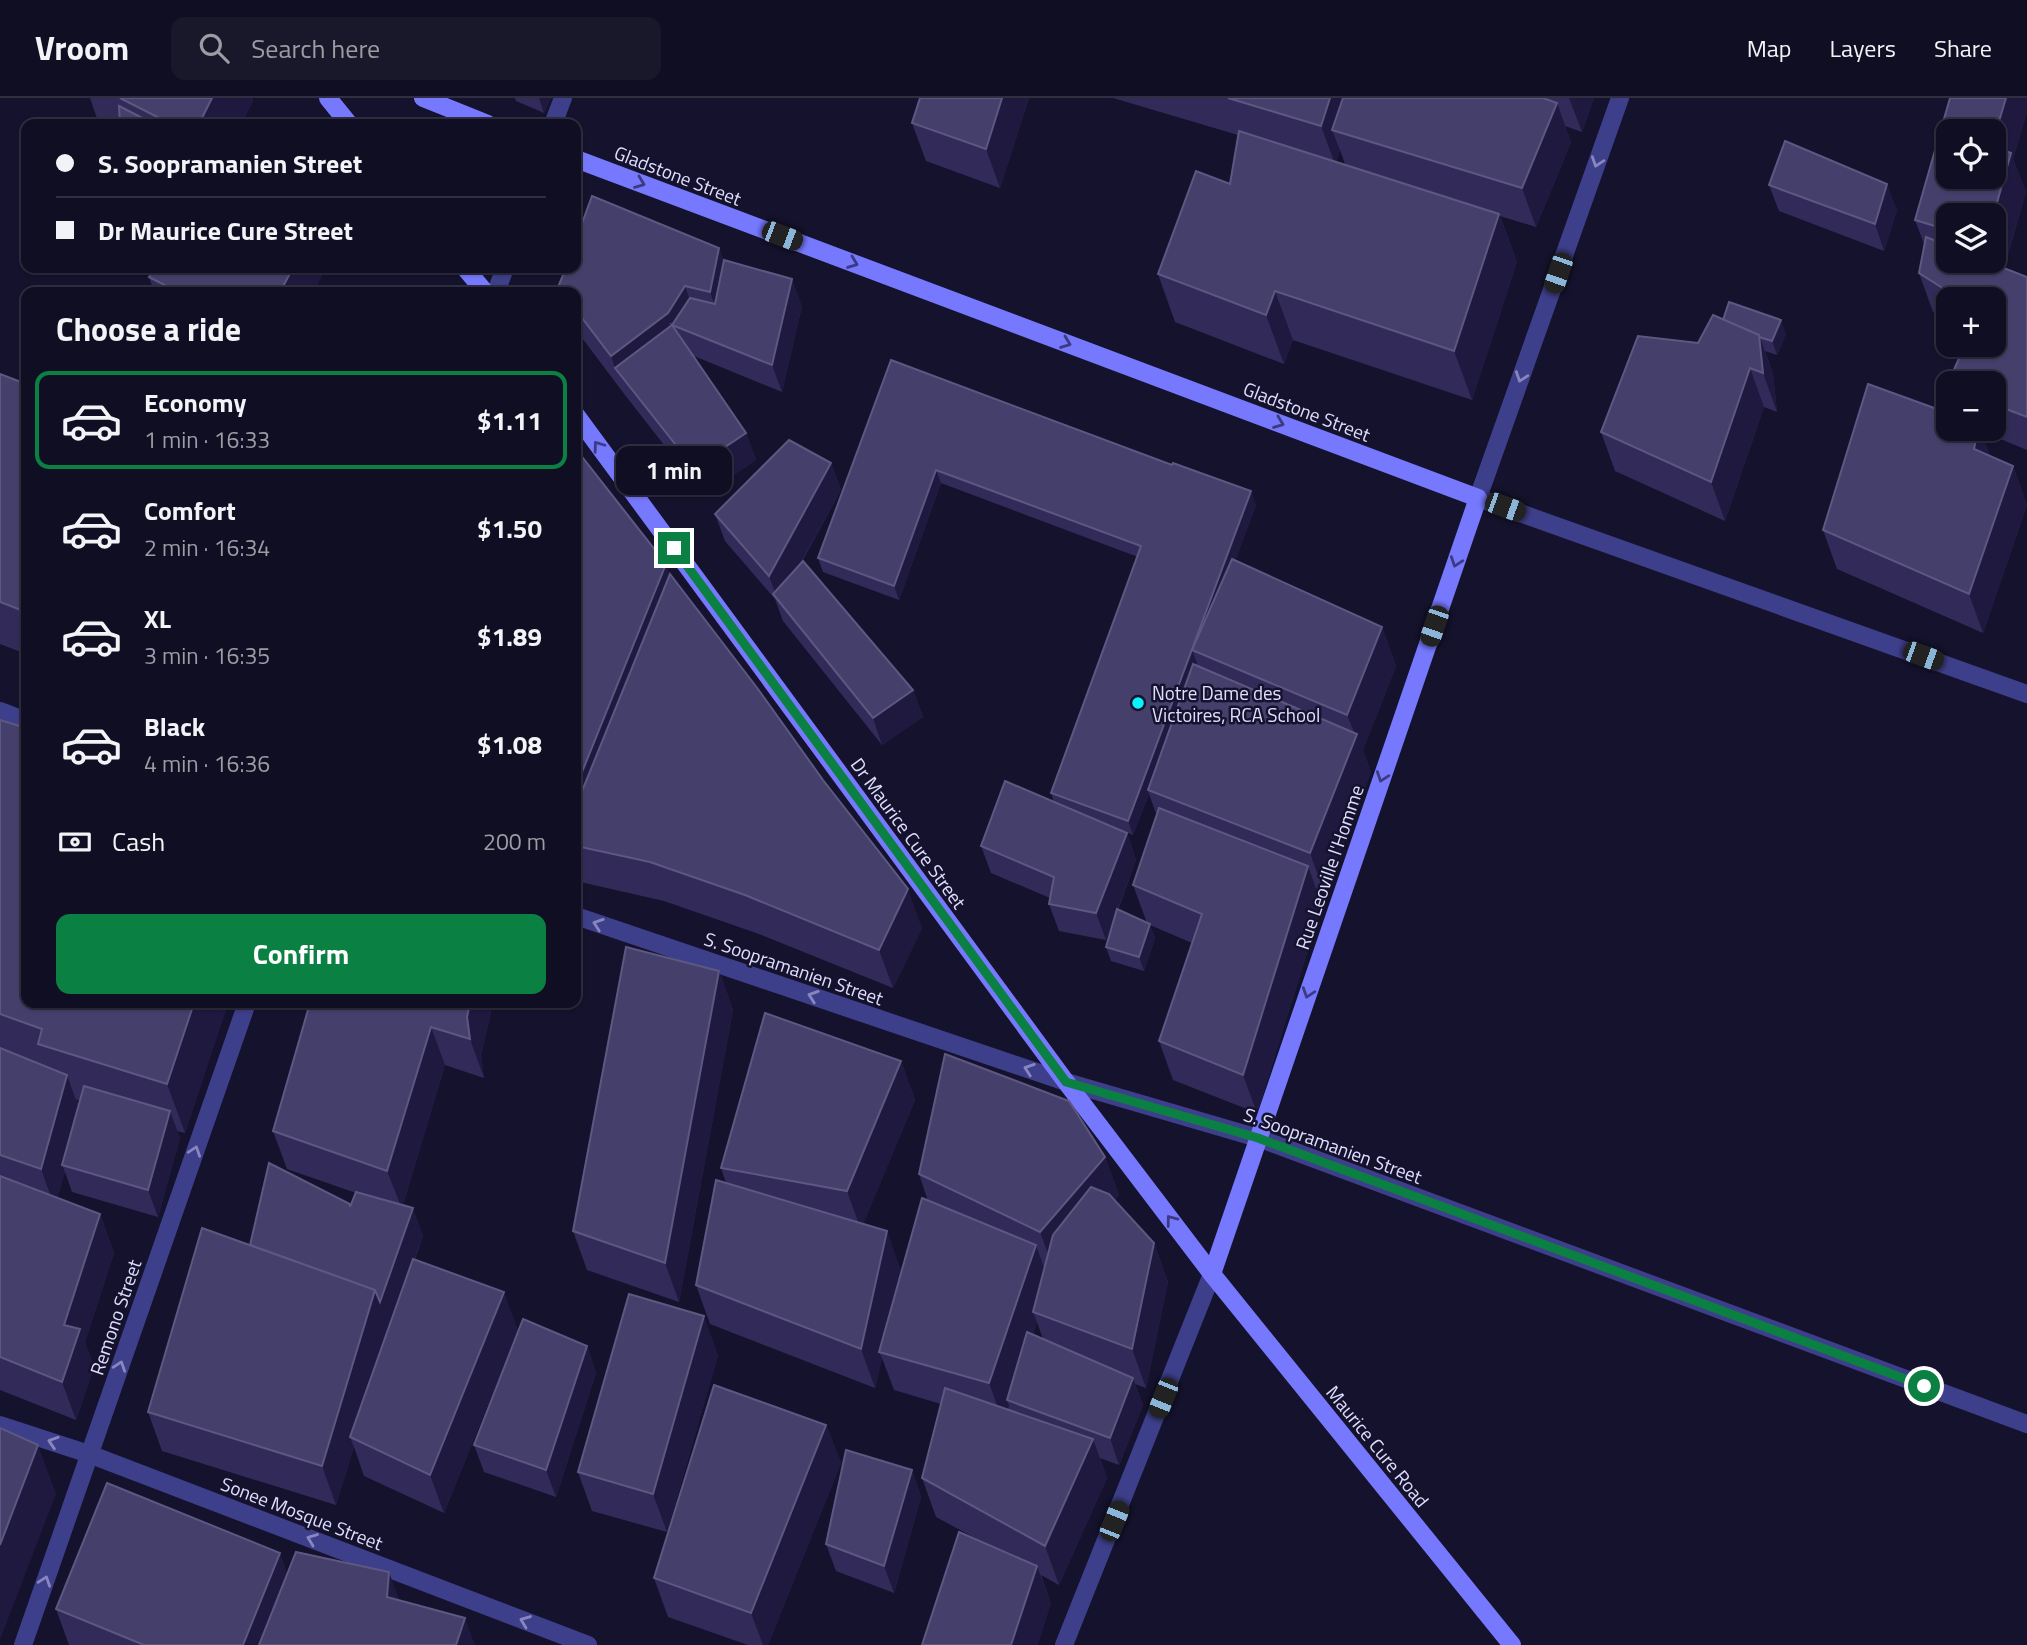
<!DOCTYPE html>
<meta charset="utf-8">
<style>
body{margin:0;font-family:"Titillium Web",sans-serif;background:#19172a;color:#f1f3f6;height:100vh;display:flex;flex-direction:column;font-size:26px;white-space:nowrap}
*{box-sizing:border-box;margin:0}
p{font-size:23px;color:#9c9ca5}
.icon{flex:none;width:38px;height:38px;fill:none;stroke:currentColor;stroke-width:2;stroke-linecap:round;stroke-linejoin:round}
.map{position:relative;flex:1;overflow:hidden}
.sheet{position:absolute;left:21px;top:189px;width:560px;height:721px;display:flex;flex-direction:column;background:#100e22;border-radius:14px;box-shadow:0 2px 5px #0004,0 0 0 2px #302e40}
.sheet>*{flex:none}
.hud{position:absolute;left:21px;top:21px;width:560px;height:154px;border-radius:14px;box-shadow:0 2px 5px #0004,0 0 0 2px #302e40;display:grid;align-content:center;height:154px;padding:0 35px;background:#100e22}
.controls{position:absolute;left:1936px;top:21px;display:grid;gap:14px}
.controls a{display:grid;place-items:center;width:70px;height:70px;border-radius:14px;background:#100e22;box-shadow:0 2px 5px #0004,0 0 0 2px #302e40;font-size:35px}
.end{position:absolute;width:32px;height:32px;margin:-16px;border:9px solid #0b8043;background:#fff;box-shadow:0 0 0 4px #fff}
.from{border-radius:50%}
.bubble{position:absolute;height:49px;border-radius:14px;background:#100e22;box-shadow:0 2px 5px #0004,0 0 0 2px #302e40;font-size:23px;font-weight:700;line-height:49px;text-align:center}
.car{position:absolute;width:21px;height:42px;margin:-21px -10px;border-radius:9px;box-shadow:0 0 5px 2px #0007;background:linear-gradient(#222 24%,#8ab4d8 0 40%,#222 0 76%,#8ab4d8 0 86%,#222 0)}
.hud b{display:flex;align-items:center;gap:24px;height:66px;font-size:26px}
.hud b+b{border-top:2px solid #302e40}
.hud i{width:18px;height:18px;background:#f1f3f6}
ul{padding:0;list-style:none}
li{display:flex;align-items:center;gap:21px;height:98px;margin:0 14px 10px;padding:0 21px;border:4px solid transparent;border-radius:14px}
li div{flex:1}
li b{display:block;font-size:26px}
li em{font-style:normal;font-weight:700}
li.on{border-color:#0b8043}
li>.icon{width:63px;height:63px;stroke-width:1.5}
h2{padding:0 35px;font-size:32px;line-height:84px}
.pay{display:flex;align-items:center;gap:18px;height:77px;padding:0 35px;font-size:26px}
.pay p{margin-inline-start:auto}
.cta{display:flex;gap:14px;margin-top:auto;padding:14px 35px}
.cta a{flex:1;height:80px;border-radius:14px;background:#0b8043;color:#fff;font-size:28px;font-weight:700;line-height:80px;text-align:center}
header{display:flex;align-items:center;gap:42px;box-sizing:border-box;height:98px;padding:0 35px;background:#100e22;border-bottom:2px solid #302e40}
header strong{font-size:33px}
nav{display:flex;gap:38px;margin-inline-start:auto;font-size:24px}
.search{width:490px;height:63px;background:#19172a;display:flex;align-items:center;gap:18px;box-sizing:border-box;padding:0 24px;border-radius:14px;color:#9c9ca5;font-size:26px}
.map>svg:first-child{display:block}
</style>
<header>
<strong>Vroom</strong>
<div class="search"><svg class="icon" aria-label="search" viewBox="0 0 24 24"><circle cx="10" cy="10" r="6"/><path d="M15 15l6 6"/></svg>Search here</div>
<nav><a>Map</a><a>Layers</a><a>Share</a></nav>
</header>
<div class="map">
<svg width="2027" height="1547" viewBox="0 0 2027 1547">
<rect width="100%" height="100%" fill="#15122d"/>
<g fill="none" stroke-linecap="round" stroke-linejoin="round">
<g stroke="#3e3f8b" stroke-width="18">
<polyline points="1620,0 1478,400 2027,596"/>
<polyline points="553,26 563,0"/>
<polyline points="496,194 505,170"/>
<polyline points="0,613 26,623"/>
<polyline points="576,818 1066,984 1258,1040 2027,1326"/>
<polyline points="0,1327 89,1356 588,1547"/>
<polyline points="23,1547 247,905"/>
<polyline points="1064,1547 1212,1176"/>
</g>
<g stroke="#7679fe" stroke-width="18">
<polyline points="328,0 349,26"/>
<polyline points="423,0 488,26"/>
<polyline points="576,61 1478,400 1212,1176"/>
<polyline points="465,170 485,194"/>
<polyline points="576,317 1066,984 1212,1176 1512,1547"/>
</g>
</g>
<g fill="#322b59" fill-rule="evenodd">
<polygon points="90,0 252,0 253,3 241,26 99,26"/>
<polygon points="515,0 551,0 544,15 516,3"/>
<polygon points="1029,0 1000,90 926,63 912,25"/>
<path d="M 1113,0 L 1594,0 L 1582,34 L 1565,28 L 1571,44 L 1536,129 L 1500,118 L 1517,164 L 1472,302 L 1293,242 L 1284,266 L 1175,224 L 1158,176 L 1230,86 L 1238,37 ZM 1340,52 L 1345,66 L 1336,64 Z"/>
<path d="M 2027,0 L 2027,14 L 2013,61 L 2026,94 L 2004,170 L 2027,179 L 2027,352 L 1981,333 L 1990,358 L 2013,368 L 2027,407 L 1983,535 L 1837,471 L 1823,432 L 1948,331 L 1993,331 L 1993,201 L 1948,201 L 1948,223 L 1933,214 L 1919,175 L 1924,146 L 1915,122 ZM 1948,117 L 1993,117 L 1993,163 L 1948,163 Z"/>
<polygon points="1769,87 1897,112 1884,153 1779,113"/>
<polygon points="724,162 802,208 782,294 694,258 746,335 756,362 703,397 625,297 576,232 576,194 560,194 558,189"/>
<polygon points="149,179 314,194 154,194"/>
<polygon points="1723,222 1786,236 1777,257 1765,253 1773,276 1777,314 1764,309 1725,423 1615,373 1601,334"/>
<path d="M 891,262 L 1256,407 L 1235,463 L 1382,529 L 1396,568 L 1363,652 L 1371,674 L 1324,794 L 1316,790 L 1322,807 L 1257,1015 L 1173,982 L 1159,943 L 1192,845 L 1150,827 L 1155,840 L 1144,873 L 1111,863 L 1106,849 L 1112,825 L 1106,842 L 1059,833 L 1049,806 L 1050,800 L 991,775 L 981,748 L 1054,704 L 1051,695 L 1138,459 L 941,385 L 899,502 L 823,474 L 818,460 ZM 1149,696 L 1157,718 L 1133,787 L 1147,825 L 1118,812 L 1136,762 L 1127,735 L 1123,733 L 1133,737 Z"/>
<polygon points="0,276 26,286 26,556 0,546"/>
<polygon points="576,351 670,476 922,830 893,890 759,836 664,803 576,783"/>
<polygon points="831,365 841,392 800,467 913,592 923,619 882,647 783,523 775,501 725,443 715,416"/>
<path d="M 0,622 L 228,905 L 185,1035 L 177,1033 L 180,1040 L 158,1119 L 72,1094 L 65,1074 L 57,1100 L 100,1116 L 114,1155 L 85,1244 L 94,1269 L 76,1322 L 0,1292 ZM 76,1001 L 80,1003 L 79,1009 Z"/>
<polygon points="719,873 733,912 679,1204 587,1172 573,1133"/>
<polygon points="310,905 493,905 481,957 484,980 445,967 403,1107 423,1137 415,1161 518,1232 444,1415 364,1378 354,1349 336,1407 162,1353 148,1314 250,1147 351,1108 356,1095 287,1071 273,1033"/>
<path d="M 901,963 L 915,1002 L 863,1126 L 901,1172 L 896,1193 L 928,1103 L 919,1076 L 1105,1059 L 1119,1097 L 1115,1102 L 1154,1145 L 1168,1184 L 1146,1290 L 1135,1286 L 1143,1307 L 1119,1367 L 1100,1360 L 1107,1380 L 1059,1487 L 1041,1477 L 1051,1506 L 977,1441 L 936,1419 L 922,1380 L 941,1306 L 894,1292 L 882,1260 L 875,1290 L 710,1226 L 696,1187 L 726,1085 L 721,1070 ZM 1037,1224 L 1043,1241 L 1033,1236 Z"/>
<polygon points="587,1248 596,1275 556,1399 484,1374 474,1347"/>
<polygon points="718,1257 667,1434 592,1413 578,1374"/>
<polygon points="826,1327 841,1365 768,1547 748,1547 668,1519 654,1480"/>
<polygon points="912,1372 921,1399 894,1495 836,1473 826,1446"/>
<polygon points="287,1476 400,1503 475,1547 69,1547 56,1511"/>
</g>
<g fill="#1f1940">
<polygon points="212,0 252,0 253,3 241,26 199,26"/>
<polygon points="539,0 551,0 544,15"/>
<polygon points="1002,0 1029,0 1000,90 986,51"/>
<polygon points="1330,0 1357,0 1332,32 1340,52 1335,66 1321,28"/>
<polygon points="1569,0 1594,0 1582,34"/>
<polygon points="2006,0 2027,0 2027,14 2013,61 2026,94 2000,182 1993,163 1993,43"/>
<polygon points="1557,5 1571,44 1536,129 1522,90"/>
<polygon points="1887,86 1897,112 1884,153 1875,126"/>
<polygon points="1499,116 1517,164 1472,302 1454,253"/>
<polygon points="719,150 734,189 724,233 710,194"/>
<polygon points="293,170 326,170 314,194 280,194"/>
<polygon points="792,181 802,208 782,294 772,267"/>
<polygon points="685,188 699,227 672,227 615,270 611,258"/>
<polygon points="1275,193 1293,242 1284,266 1266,217"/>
<polygon points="1781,222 1786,236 1777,257 1772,243"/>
<polygon points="1759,237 1773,276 1777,314 1763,275"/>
<polygon points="1750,270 1764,309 1725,423 1711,384"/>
<polygon points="1978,331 1980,331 1993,366 1974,351"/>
<polygon points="746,335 756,362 703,397 694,370"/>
<polygon points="831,365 841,392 779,503 777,500 769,478"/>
<polygon points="2013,368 2027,407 1983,535 1969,496"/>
<polygon points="936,372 941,385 899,502 894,488"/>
<polygon points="1251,393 1256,407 1200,556 1192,552 1197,565 1150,693 1148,692 1149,696 1133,737 1128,723"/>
<polygon points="666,466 684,515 576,748 576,689"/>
<polygon points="1382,529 1396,568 1363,652 1371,674 1324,794 1310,755 1356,639 1347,617"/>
<polygon points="913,592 923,619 882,647 873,620"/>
<polygon points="1127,735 1136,762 1106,842 1096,815"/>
<polygon points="1308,768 1322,807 1257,1015 1243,977"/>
<polygon points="908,791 922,830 893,890 879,852"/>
<polygon points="1150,826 1155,840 1144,873 1139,859"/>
<polygon points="719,873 733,912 679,1204 665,1165"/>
<polygon points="194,905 228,905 185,1035 167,986"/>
<polygon points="470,905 493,905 481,957 484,980 470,941 467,919"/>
<polygon points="431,929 445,967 402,1111 387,1073"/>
<polygon points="901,963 915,1002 861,1132 847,1093"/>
<polygon points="67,977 81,1016 62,1067 65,1074 55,1110 41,1071"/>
<polygon points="170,1013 180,1040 158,1119 148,1092"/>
<polygon points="1105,1059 1119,1097 1054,1172 1040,1134"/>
<polygon points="413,1110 423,1137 350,1339 354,1349 336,1407 322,1368 375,1192"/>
<polygon points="100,1116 114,1155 85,1244 94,1269 76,1322 62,1284 64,1227"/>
<polygon points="887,1133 901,1172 883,1255 879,1254 882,1260 875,1290 861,1251"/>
<polygon points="1154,1145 1168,1184 1146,1290 1132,1251"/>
<polygon points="1036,1147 1050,1186 1033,1214 1037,1224 1010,1303 1007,1302 1009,1308 1003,1324 989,1285"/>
<polygon points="504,1194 518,1232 444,1415 430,1377"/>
<polygon points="704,1218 718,1257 667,1434 653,1396"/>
<polygon points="587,1248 596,1275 556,1399 546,1372"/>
<polygon points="1133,1280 1143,1307 1119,1367 1110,1340"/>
<polygon points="826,1327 841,1365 768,1547 763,1547 751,1515"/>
<polygon points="1093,1341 1107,1380 1059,1487 1045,1448"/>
<polygon points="38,1347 56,1396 0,1542 0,1447"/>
<polygon points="912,1372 921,1399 894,1495 884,1468"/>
<polygon points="280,1455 294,1494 273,1547 243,1547"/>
<polygon points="1037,1468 1051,1506 1038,1547 1011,1547"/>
<polygon points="389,1474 407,1523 387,1499"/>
<polygon points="465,1520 475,1547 456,1547"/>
</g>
<g fill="#453f6b" stroke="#5d5882" stroke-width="2">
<polygon points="120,0 212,0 199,26 171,26"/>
<polygon points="920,0 1002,0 986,51 912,25"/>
<polygon points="1228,0 1330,0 1321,28"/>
<polygon points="1343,0 1543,0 1557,5 1522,90 1332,32"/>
<polygon points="1950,0 2006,0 1993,43 1993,33 1948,33 1948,79 1993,79 1993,49 2011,55 1993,119 1993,117 1948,117 1948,132 1915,122"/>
<polygon points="119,8 154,26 120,26"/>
<polygon points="1239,33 1499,116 1454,253 1275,193 1266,217 1158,176 1196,73 1230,86"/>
<polygon points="1785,43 1887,86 1875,126 1769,87"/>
<polygon points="592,98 719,150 710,194 685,188 668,215 611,258 576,212 576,194 562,194 558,189 566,170 576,170 576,142"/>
<polygon points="1926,139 1948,148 1948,163 1986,163 2027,179 2027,319 1993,306 1993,285 1948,285 1965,247 1993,247 1993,201 1960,201 1919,175"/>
<polygon points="724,162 792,181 772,267 672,227 746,335 694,370 615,270 672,227 690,200 715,206"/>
<polygon points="154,170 293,170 280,194 178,194 149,179"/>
<polygon points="1729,204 1781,222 1772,243 1759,239 1759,237 1723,222"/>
<polygon points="1713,217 1759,237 1763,275 1750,270 1711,384 1601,334 1638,238 1698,245"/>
<polygon points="891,262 1172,367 1173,365 1251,393 1128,723 1051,695 1141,448 936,372 894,488 818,460"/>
<polygon points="0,276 26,286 26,514 0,504"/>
<polygon points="1868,286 1948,315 1948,331 1978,331 1974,351 2013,368 1969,496 1823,432"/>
<polygon points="789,342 831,365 769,478 715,416"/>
<polygon points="576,351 666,466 576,689"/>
<polygon points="1232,461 1382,529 1347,617 1192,552"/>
<polygon points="803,463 913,592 873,620 773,496"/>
<polygon points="670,476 758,591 823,682 908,791 879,852 745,797 650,764 576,748 576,708"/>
<polygon points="1193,566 1357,636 1310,755 1148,692"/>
<polygon points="0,622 26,630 26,905 194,905 167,986 38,946 42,931 0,916"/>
<polygon points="1005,683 1127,735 1096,815 1049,806 1054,779 981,748"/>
<polygon points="1159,710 1308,768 1243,977 1159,943 1202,816 1133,787"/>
<polygon points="1117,811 1150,826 1139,859 1106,849"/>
<polygon points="626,849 719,873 665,1165 573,1133"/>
<polygon points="310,905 470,905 467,919 470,941 431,929 387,1073 273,1033"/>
<polygon points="765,915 901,963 847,1093 721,1070"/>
<polygon points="0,950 67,977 41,1071 0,1057"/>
<polygon points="945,956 1069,1003 1105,1059 1040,1134 919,1076"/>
<polygon points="84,988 170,1013 148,1092 62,1067"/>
<polygon points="269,1065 350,1106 350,1109 356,1094 413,1110 380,1204 375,1192 250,1147"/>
<polygon points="0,1078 100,1116 64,1227 80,1231 62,1284 0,1259"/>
<polygon points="716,1082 887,1133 861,1251 696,1187"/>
<polygon points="1091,1089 1109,1096 1154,1145 1132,1251 1033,1214 1053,1137"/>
<polygon points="922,1100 1036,1147 989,1285 879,1254"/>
<polygon points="202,1130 375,1192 322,1368 148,1314"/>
<polygon points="413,1161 504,1194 430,1377 350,1339"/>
<polygon points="629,1196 704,1218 653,1396 578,1374"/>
<polygon points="523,1221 587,1248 546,1372 474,1347"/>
<polygon points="1027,1234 1133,1280 1110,1340 1007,1302"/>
<polygon points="714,1287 826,1327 751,1515 654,1480"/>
<polygon points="945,1290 1093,1341 1045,1448 922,1380"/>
<polygon points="0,1330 38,1347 0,1447"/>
<polygon points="846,1352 912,1372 884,1468 826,1446"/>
<polygon points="107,1385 280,1455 243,1547 144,1547 56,1511"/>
<polygon points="959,1434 1037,1468 1011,1547 922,1547"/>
<polygon points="296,1454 389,1474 387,1499 465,1520 456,1547 259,1547"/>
</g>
<defs><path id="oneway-chevron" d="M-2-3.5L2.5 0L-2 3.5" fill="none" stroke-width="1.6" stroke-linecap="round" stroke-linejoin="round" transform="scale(1.75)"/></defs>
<g stroke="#8787bf">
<use href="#oneway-chevron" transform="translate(1597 64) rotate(109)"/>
<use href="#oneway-chevron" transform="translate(1521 279) rotate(109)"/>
<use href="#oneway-chevron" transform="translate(598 826) rotate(-161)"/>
<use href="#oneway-chevron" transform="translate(813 898) rotate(-161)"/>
<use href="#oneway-chevron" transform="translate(1029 971) rotate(-161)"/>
<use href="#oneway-chevron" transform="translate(195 1053) rotate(-71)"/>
<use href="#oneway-chevron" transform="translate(120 1268) rotate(-71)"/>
<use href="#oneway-chevron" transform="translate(53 1344) rotate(-162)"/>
<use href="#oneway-chevron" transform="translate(312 1441) rotate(-159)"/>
<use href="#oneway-chevron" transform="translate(45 1483) rotate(-71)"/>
<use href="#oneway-chevron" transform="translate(525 1523) rotate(-159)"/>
</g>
<g stroke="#3c3b81">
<use href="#oneway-chevron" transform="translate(640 85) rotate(21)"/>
<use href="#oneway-chevron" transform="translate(853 165) rotate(21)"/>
<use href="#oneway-chevron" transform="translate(1066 245) rotate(21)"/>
<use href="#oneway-chevron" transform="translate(1279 325) rotate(21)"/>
<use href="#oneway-chevron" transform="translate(598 348) rotate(-126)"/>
<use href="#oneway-chevron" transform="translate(1456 464) rotate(109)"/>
<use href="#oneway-chevron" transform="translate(1382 679) rotate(109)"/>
<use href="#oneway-chevron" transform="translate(1308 895) rotate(109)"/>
<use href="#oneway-chevron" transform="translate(1171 1122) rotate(-127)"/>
</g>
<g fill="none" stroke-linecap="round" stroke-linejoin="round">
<polyline stroke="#0b8043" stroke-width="9" points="674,450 1066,984 1258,1040 1924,1288"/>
</g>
<circle fill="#0cf2fd" stroke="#15122d" stroke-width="2.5" cx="1138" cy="605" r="7"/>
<g text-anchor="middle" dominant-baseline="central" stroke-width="5" stroke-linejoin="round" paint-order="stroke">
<g font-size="19" fill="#e0deff" stroke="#15122d">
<text transform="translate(678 77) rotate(21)">Gladstone Street</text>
<text transform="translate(1307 313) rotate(21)">Gladstone Street</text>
<text transform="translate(909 735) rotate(54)">Dr Maurice Cure Street</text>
<text transform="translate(1329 769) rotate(-71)">Rue Leoville l'Homme</text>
<text transform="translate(794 870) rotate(19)">S. Soopramanien Street</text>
<text transform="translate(1333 1047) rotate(20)">S. Soopramanien Street</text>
<text transform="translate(115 1219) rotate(-71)">Remono Street</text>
<text transform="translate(1378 1348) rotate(51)">Maurice Cure Road</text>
<text transform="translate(302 1415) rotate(21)">Sonee Mosque Street</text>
</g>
<g font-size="19" fill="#e0deff" stroke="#15122d" text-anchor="start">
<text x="1152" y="594">Notre Dame des<tspan x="1152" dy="22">Victoires, RCA School</tspan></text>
</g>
</g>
</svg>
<div class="controls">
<a><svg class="icon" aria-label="locate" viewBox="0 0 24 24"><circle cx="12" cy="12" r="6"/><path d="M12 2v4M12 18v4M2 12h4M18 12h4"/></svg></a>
<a><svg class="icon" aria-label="layers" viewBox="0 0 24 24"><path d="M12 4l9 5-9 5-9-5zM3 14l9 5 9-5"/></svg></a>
<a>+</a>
<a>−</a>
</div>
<i class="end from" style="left:1924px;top:1288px"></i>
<i class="end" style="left:674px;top:450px"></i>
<div class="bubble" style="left:616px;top:348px;width:116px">1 min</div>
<i class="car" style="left:782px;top:138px;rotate:111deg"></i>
<i class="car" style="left:1558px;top:175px;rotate:199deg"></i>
<i class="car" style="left:1505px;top:409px;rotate:110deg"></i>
<i class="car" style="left:1434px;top:528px;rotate:199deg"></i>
<i class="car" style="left:1923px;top:558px;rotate:110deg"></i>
<i class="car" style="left:1163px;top:1300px;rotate:202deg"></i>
<i class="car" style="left:1114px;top:1423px;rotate:22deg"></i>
<div class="hud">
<b><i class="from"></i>S. Soopramanien Street</b>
<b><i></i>Dr Maurice Cure Street</b>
</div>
<section class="sheet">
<h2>Choose a ride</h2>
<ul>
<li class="on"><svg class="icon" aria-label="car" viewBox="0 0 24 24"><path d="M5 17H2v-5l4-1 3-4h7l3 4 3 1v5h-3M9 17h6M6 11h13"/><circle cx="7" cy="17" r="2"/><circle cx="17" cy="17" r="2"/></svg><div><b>Economy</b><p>1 min · 16:33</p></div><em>$1.11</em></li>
<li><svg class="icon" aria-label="car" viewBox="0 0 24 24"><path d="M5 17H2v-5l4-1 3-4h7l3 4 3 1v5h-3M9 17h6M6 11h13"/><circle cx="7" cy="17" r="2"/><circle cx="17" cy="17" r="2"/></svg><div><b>Comfort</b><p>2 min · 16:34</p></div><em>$1.50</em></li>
<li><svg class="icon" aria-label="car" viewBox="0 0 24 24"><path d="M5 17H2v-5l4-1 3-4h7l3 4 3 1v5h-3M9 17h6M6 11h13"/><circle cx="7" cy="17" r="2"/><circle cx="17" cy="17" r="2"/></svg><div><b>XL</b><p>3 min · 16:35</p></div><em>$1.89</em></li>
<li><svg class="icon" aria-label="car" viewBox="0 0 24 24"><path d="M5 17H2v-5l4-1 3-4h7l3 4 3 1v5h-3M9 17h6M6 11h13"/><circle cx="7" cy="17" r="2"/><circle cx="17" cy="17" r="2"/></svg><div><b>Black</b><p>4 min · 16:36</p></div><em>$1.08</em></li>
</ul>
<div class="pay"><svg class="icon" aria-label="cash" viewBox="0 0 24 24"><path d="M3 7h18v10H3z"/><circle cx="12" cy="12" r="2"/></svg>Cash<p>200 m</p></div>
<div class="cta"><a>Confirm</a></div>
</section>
</div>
